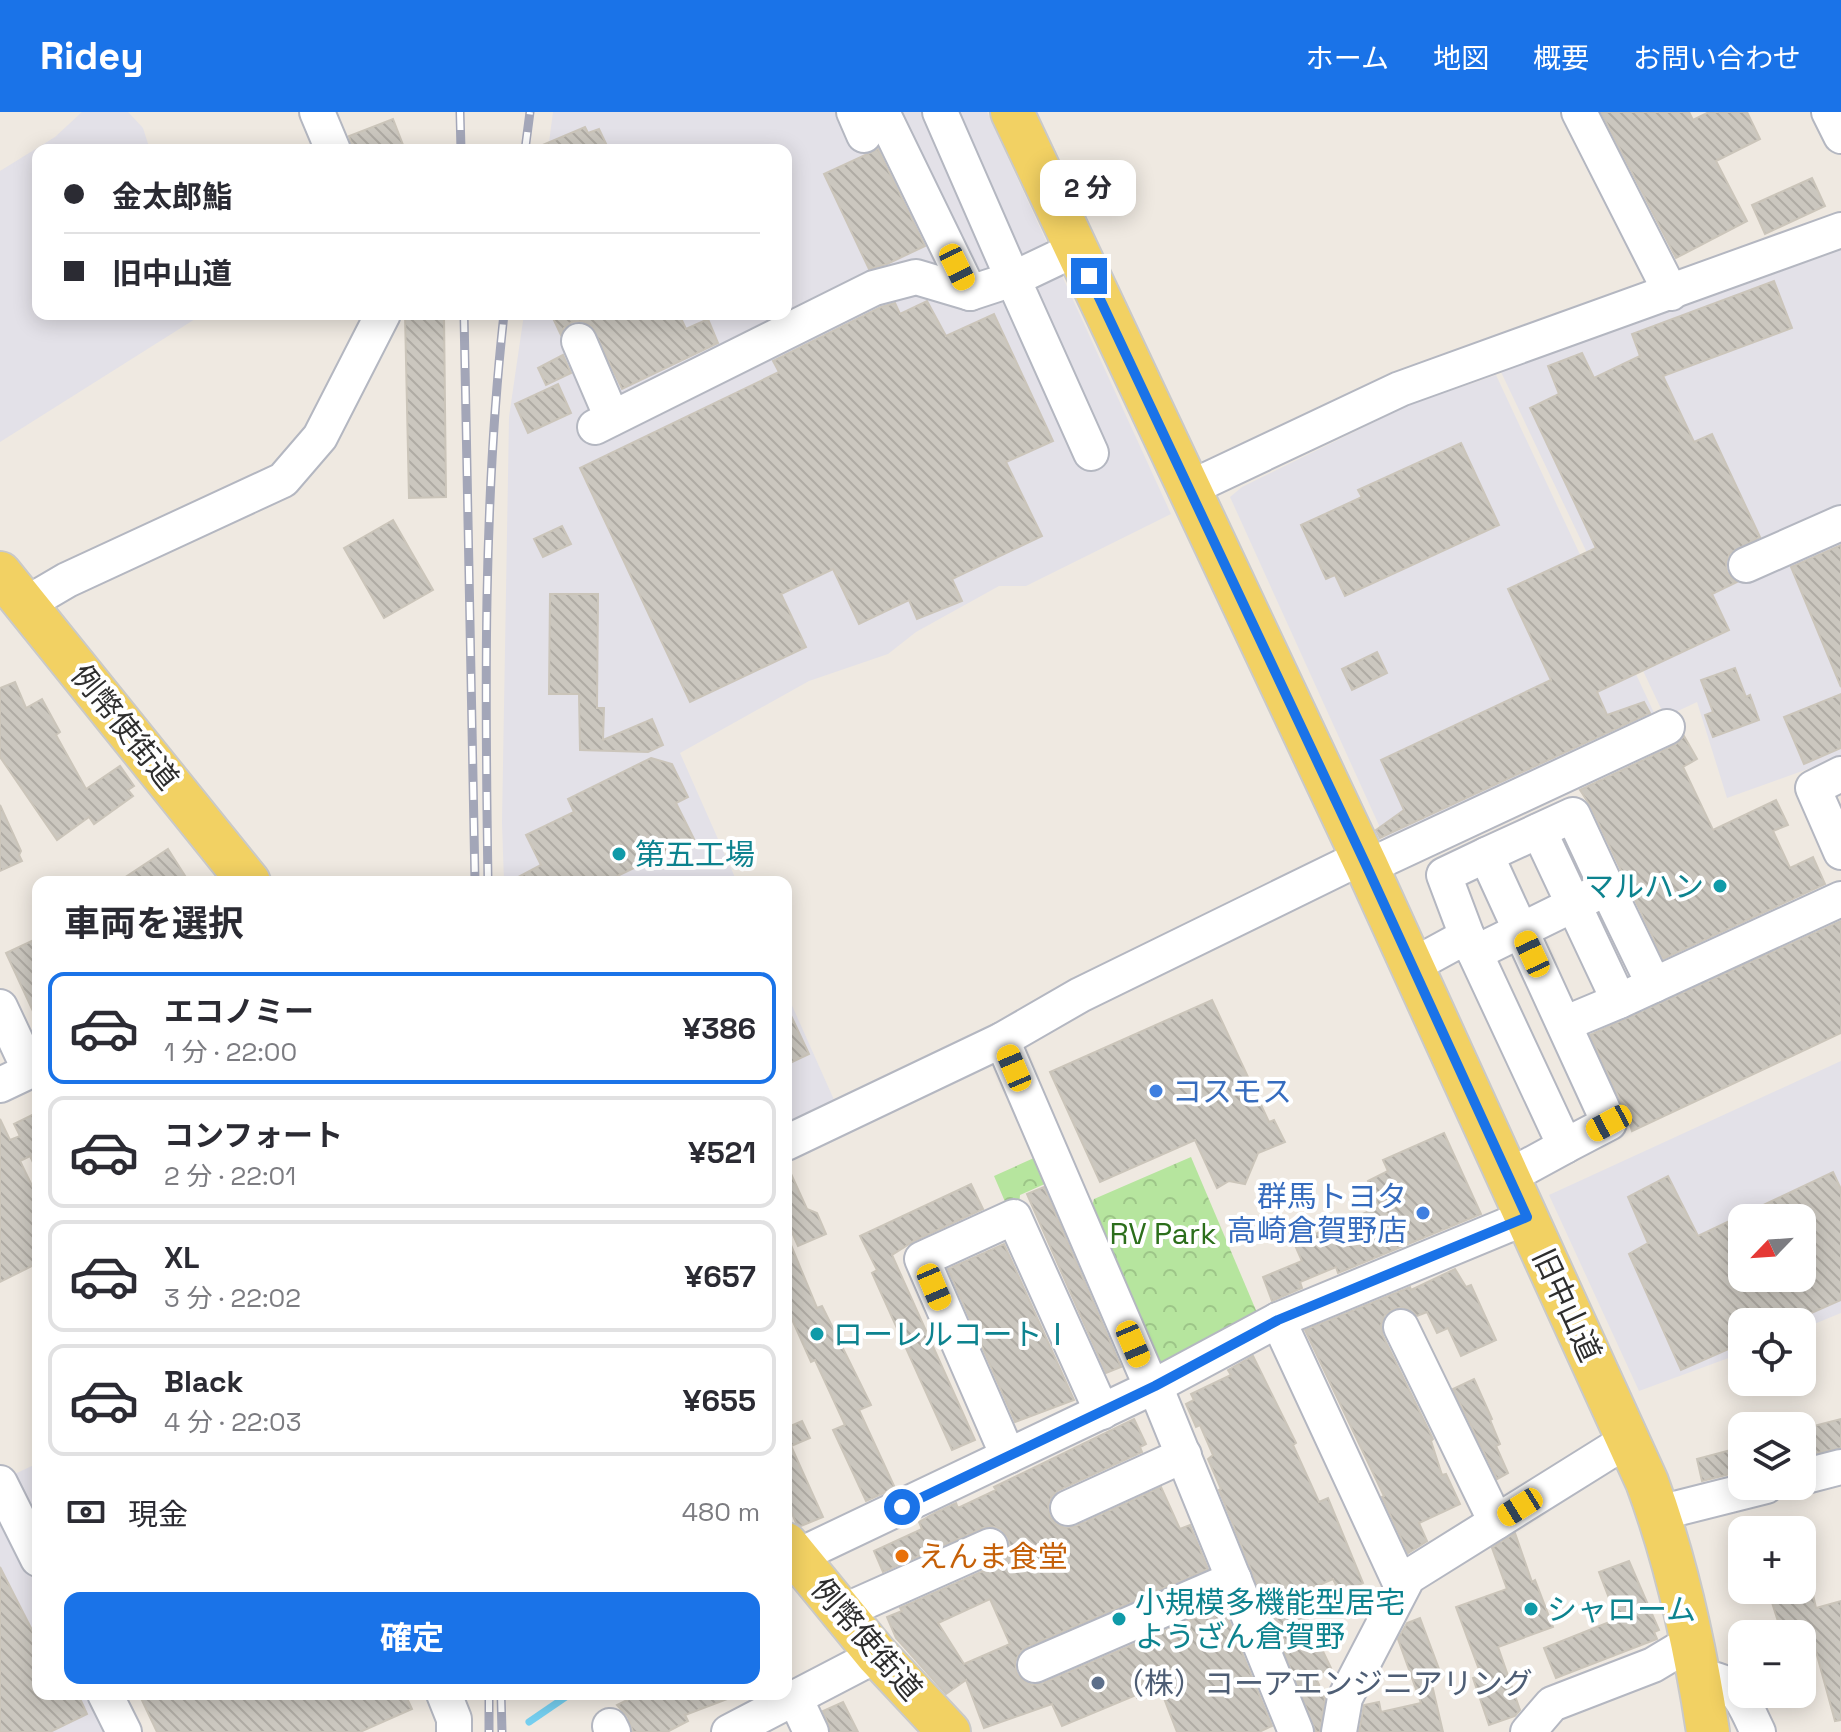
<!DOCTYPE html>
<html lang="ja">
<meta charset="utf-8">
<style>
body{margin:0;font-family:"Space Grotesk","Noto Sans JP",sans-serif;background:#f7f7f7;color:#2b2b33;height:100vh;display:flex;flex-direction:column;font-size:30px;white-space:nowrap}
*{box-sizing:border-box;margin:0}
p{font-size:26px;color:#7c7c81}
.icon{flex:none;width:44px;height:44px;fill:none;stroke:currentColor;stroke-width:2;stroke-linecap:round;stroke-linejoin:round}
.map{position:relative;flex:1;overflow:hidden}
.side{position:absolute;left:32px;top:764px;width:760px;height:824px;display:flex;flex-direction:column;background:#fff;border-radius:16px;box-shadow:0 4px 20px #0003}
.side>*{flex:none}
.banner{position:absolute;left:32px;top:32px;width:760px;height:176px;border-radius:16px;box-shadow:0 4px 20px #0003;display:grid;align-content:center;height:176px;padding:0 32px;background:#fff}
.needle{width:52px;rotate:245deg}
.fabs{position:absolute;left:1728px;top:1092px;display:grid;gap:16px}
.fabs a{display:grid;place-items:center;width:88px;height:88px;border-radius:16px;background:#fff;box-shadow:0 4px 20px #0003;font-size:40px}
.end{position:absolute;width:36px;height:36px;margin:-18px;border:10px solid #1a73e8;background:#fff;box-shadow:0 0 0 4px #fff}
.from{border-radius:50%}
.bubble{position:absolute;height:56px;border-radius:16px;background:#fff;box-shadow:0 4px 20px #0003;font-size:26px;font-weight:700;line-height:56px;text-align:center}
.car{position:absolute;width:24px;height:48px;margin:-24px -12px;border-radius:10px;box-shadow:0 0 6px 2px #0007;background:linear-gradient(#f5c518 24%,#345 0 40%,#f5c518 0 76%,#345 0 86%,#f5c518 0)}
.banner b{display:flex;align-items:center;gap:28px;height:76px;font-size:30px}
.banner b+b{border-top:2px solid #e1e1e2}
.banner i{width:20px;height:20px;background:#2b2b33}
ul{padding:0;list-style:none}
li{display:flex;align-items:center;gap:24px;height:112px;margin:0 16px 12px;padding:0 16px;border:4px solid #e1e1e2;border-radius:16px}
li div{flex:1}
li b{display:block;font-size:30px}
li em{font-style:normal;font-weight:700}
li.active{border-color:#1a73e8}
li>.icon{width:72px;height:72px;stroke-width:1.5}
h2{padding:0 32px;font-size:36px;line-height:96px}
.pay{display:flex;align-items:center;gap:20px;height:88px;padding:0 32px;font-size:30px}
.pay p{margin-inline-start:auto}
.cta{display:flex;gap:16px;margin-top:auto;padding:16px 32px}
.cta a{flex:1;height:92px;border-radius:16px;background:#1a73e8;color:#fff;font-size:32px;font-weight:700;line-height:92px;text-align:center}
header{display:flex;align-items:center;gap:48px;box-sizing:border-box;height:112px;padding:0 40px;background:#1a73e8;color:#fff}
header strong{font-size:38px}
nav{display:flex;gap:44px;margin-inline-start:auto;font-size:28px}
.map>svg:first-child{display:block}
</style>
<header>
<strong>Ridey</strong>
<nav><a>ホーム</a><a>地図</a><a>概要</a><a>お問い合わせ</a></nav>
</header>
<div class="map">
<svg width="1841" height="1620" viewBox="0 0 1841 1620">
<defs>
<pattern id="forest-crowns" width="20" height="18" patternUnits="userSpaceOnUse" patternTransform="scale(2)"><rect width="20" height="18" fill="#b6e59e"/><path d="M2 6a3 3 0 1 1 6 0M12 15a3 3 0 1 1 6 0" fill="none" stroke="#9dc588"/></pattern>
<pattern id="building-back-hatch" width="6" height="6" patternUnits="userSpaceOnUse" patternTransform="scale(2)"><rect width="6" height="6" fill="#cbc7bf"/><path d="M-1 5l2 2M0 0l6 6M5-1l2 2" fill="none" stroke="#afaba4"/></pattern>
</defs>
<rect width="100%" height="100%" fill="#efe9e1"/>
<g fill="#e3e1e8" fill-rule="evenodd">
<polygon points="82,0 128,0 143,16 150,38 38,38 38,202 203,202 0,330 0,59 55,25"/>
<polygon points="553,0 987,0 1171,402 1026,474 999,474 916,520 888,542 809,569 680,641 737,770 504,770 502,711 509,305 524,202 786,202 786,38 548,38"/>
<polygon points="1841,138 1841,645 1727,686 1697,590 1665,605 1501,260"/>
<polygon points="1496,263 1656,605 1387,731 1230,385 1242,375 1409,293"/>
<polygon points="786,880 835,990 786,1014"/>
<path d="M 1841,949 L 1841,1201 L 1802,1217 L 1802,1210 L 1742,1210 L 1742,1241 L 1639,1279 L 1549,1083 ZM 1742,1106 L 1802,1106 L 1802,1166 L 1742,1166 Z"/>
<polygon points="38,1351 38,1424 18,1435 38,1477 38,1582 89,1582 107,1620 0,1620 0,1369"/>
</g>
<g fill="url(#forest-crowns)">
<polygon points="1045,1041 1056,1067 1020,1083 1019,1095 1009,1099 994,1064"/>
<polygon points="1191,1045 1258,1203 1161,1254 1091,1098 1094,1087"/>
</g>
<g fill="none" stroke-linecap="round" stroke-linejoin="round">
<polyline stroke="#75cff0" stroke-width="7" points="529,1610 570,1582"/>
</g>
<g fill="url(#building-back-hatch)" stroke="#cbc5ba" stroke-width="2" fill-rule="evenodd">
<polygon points="1601,0 1689,0 1693,8 1709,0 1747,0 1760,27 1716,49 1747,109 1676,146"/>
<polygon points="393,7 405,38 353,38 349,24"/>
<polygon points="585,15 588,21 599,17 609,38 531,38"/>
<polygon points="878,37 925,134 887,152 869,157 824,62"/>
<polygon points="1812,66 1825,94 1765,122 1752,93"/>
<polygon points="1774,169 1792,216 1663,264 1694,330 1712,322 1760,425 1730,441 1726,450 1727,460 1737,470 1712,482 1729,518 1597,580 1607,603 1644,590 1650,601 1380,726 1376,718 1404,698 1381,648 1551,568 1508,477 1596,436 1530,296 1559,282 1548,254 1582,241 1594,266 1640,244 1632,222"/>
<polygon points="927,189 946,224 994,202 1053,329 1006,350 1042,424 952,467 962,489 917,507 909,488 859,512 833,457 781,482 806,535 690,590 580,356 779,260 773,249 881,195 895,191 900,202"/>
<polygon points="405,202 444,202 446,385 409,386"/>
<polygon points="551,202 679,202 686,217 708,207 718,231 622,277 592,214 582,209 572,210 564,216 561,223"/>
<polygon points="563,243 571,261 546,273 538,256"/>
<polygon points="558,272 571,301 528,321 515,292"/>
<polygon points="1461,331 1499,413 1345,484 1335,463 1326,467 1301,413 1362,385 1358,378"/>
<polygon points="393,408 433,478 384,506 344,436"/>
<polygon points="562,414 571,432 543,445 534,427"/>
<polygon points="1841,433 1841,575 1791,455"/>
<polygon points="550,482 598,482 597,596 604,596 603,628 652,607 663,633 648,640 580,638 579,582 549,582"/>
<polygon points="1377,540 1387,561 1352,578 1342,557"/>
<polygon points="1735,556 1746,585 1750,583 1759,608 1713,625 1705,603 1713,600 1701,568"/>
<polygon points="15,570 26,596 42,587 60,620 56,623 86,677 120,654 134,674 128,678 133,684 94,712 89,705 57,728 0,645 0,576"/>
<polygon points="1841,582 1841,636 1804,652 1784,605"/>
<polygon points="1684,624 1697,647 1683,655 1713,718 1776,688 1788,713 1773,719 1790,756 1813,745 1825,772 1663,847 1591,695 1580,678 1675,633"/>
<polygon points="651,646 672,652 688,685 676,691 694,727 605,770 509,770 541,753 526,723 574,700 568,687"/>
<polygon points="0,693 21,739 19,743 22,749 0,759"/>
<polygon points="168,737 189,770 118,770"/>
<polygon points="1841,809 1841,921 1632,1019 1627,1003 1590,923"/>
<polygon points="38,826 38,910 6,841"/>
<polygon points="1212,888 1269,1010 1274,1008 1285,1030 1258,1041 1245,1072 1229,1069 1217,1076 1195,1028 1100,1070 1050,960"/>
<polygon points="786,893 809,942 786,953"/>
<polygon points="38,1000 38,1061 30,1044 20,1049 38,1086 38,1151 0,1170 0,1007 10,1028 20,1024 14,1012"/>
<polygon points="1444,1021 1481,1102 1338,1161 1336,1155 1300,1170 1302,1176 1272,1189 1263,1165 1302,1149 1294,1131 1379,1095 1368,1069 1388,1059 1383,1048"/>
<polygon points="786,1051 807,1097 817,1101 826,1122 798,1134 786,1107"/>
<path d="M 1833,1060 L 1841,1077 L 1841,1188 L 1791,1210 L 1742,1210 L 1742,1231 L 1681,1258 L 1629,1142 L 1648,1131 L 1628,1085 L 1668,1064 L 1698,1124 ZM 1742,1106 L 1802,1106 L 1802,1166 L 1742,1166 Z"/>
<polygon points="971,1072 983,1097 914,1129 892,1143 975,1328 952,1338 872,1161 877,1158 860,1124"/>
<polygon points="1044,1075 1121,1255 1106,1261 1027,1082"/>
<polygon points="786,1121 817,1196 822,1194 871,1293 859,1298 895,1376 866,1389 833,1318 845,1313 815,1248 811,1250 786,1194"/>
<polygon points="1004,1132 1074,1288 1015,1310 948,1157"/>
<polygon points="1455,1157 1466,1175 1471,1173 1496,1228 1461,1244 1448,1216 1437,1221 1427,1200 1417,1204 1403,1195 1393,1197 1385,1203 1381,1213 1383,1224 1433,1327 1431,1329 1442,1363 1446,1362 1460,1392 1419,1411 1427,1429 1408,1441 1382,1385 1384,1384 1305,1218 1410,1175 1411,1178"/>
<polygon points="1253,1244 1296,1331 1293,1333 1319,1390 1328,1386 1363,1471 1340,1481 1333,1467 1296,1483 1331,1556 1315,1564 1325,1586 1320,1620 1316,1620 1219,1378 1221,1377 1208,1347 1213,1343 1200,1313 1196,1315 1186,1292 1194,1288 1191,1282 1231,1263 1228,1258"/>
<polygon points="1474,1267 1492,1307 1490,1308 1500,1332 1496,1334 1508,1361 1497,1367 1453,1277"/>
<path d="M 1134,1307 L 1146,1332 L 1140,1335 L 1142,1340 L 1059,1378 L 1052,1384 L 1048,1393 L 1050,1405 L 1056,1412 L 1065,1416 L 1076,1414 L 1161,1375 L 1180,1417 L 1190,1413 L 1208,1457 L 1027,1535 L 1020,1540 L 1015,1550 L 1017,1562 L 1024,1569 L 1032,1573 L 1043,1571 L 1223,1494 L 1272,1614 L 1259,1620 L 1177,1620 L 1160,1576 L 1137,1586 L 1136,1583 L 1062,1614 L 1052,1592 L 984,1616 L 966,1568 L 946,1582 L 896,1526 L 887,1505 L 902,1499 L 900,1496 L 999,1452 L 1007,1445 L 1010,1437 L 1008,1425 L 1001,1417 L 991,1414 L 983,1416 L 883,1460 L 874,1439 L 922,1417 L 919,1410 L 935,1401 L 956,1391 L 958,1396 L 996,1378 L 994,1375 ZM 990,1487 L 1010,1532 L 964,1552 L 938,1511 Z"/>
<polygon points="1841,1307 1841,1336 1802,1344 1802,1317"/>
<polygon points="802,1309 810,1326 791,1334 823,1405 801,1414 796,1411 786,1387 786,1316"/>
<polygon points="1742,1335 1742,1359 1702,1369 1697,1347"/>
<polygon points="1515,1421 1532,1470 1535,1468 1553,1515 1498,1535 1520,1598 1515,1604 1489,1613 1473,1566 1481,1563 1456,1495 1507,1477 1492,1436"/>
<polygon points="1629,1449 1659,1518 1654,1520 1657,1527 1556,1566 1544,1536 1617,1507 1599,1460"/>
<polygon points="0,1455 33,1520 38,1518 38,1582 78,1582 87,1602 50,1620 0,1620"/>
<polygon points="1768,1478 1812,1478 1816,1496 1841,1489 1841,1608 1835,1609 1812,1525 1802,1527 1802,1522 1782,1522"/>
<polygon points="1420,1506 1439,1557 1429,1560 1443,1620 1359,1620 1364,1593 1379,1590 1381,1600 1421,1591 1398,1527 1407,1511"/>
<polygon points="139,1582 405,1582 412,1597 360,1620 157,1620"/>
<polygon points="639,1582 735,1582 735,1584 685,1603 688,1609 667,1620 633,1620 628,1605 617,1593"/>
<polygon points="843,1590 858,1620 831,1620 823,1599"/>
</g>
<g fill="none" stroke-linecap="round" stroke-linejoin="round">
<g stroke="#b4b7c1" stroke-width="38">
<g id="minor">
<polyline points="317,0 333,38"/>
<polyline points="854,0 864,23"/>
<polyline points="882,0 970,181 1013,167 940,0"/>
<polyline points="1579,0 1671,181"/>
<polyline points="1829,0 1841,24"/>
<polyline points="1076,137 1013,167 1091,341"/>
<polyline points="579,229 612,306"/>
<polyline points="595,315 874,176 916,165 970,181"/>
<polyline points="1188,377 1400,277 1841,118"/>
<polyline points="1746,453 1841,411"/>
<polyline points="26,492 67,468 283,368 320,325 383,202"/>
<polyline points="1841,662 1813,676 1841,740"/>
<polyline points="1539,719 1619,889 1841,787"/>
<polyline points="1367,755 1667,615"/>
<polyline points="1607,776 1654,873"/>
<polyline points="1467,824 1444,763 1486,743 1609,1011 1565,1034"/>
<polyline points="1475,841 1607,776 1573,703 1486,743"/>
<polyline points="1412,854 1467,824 1565,1034 1508,1065"/>
<polyline points="0,895 30,959"/>
<polyline points="1564,912 1619,889"/>
<polyline points="1002,928 1145,1260"/>
<polyline points="0,973 38,955"/>
<polyline points="786,1031 1002,928 1080,883 1362,745"/>
<polyline points="1278,1208 1402,1475"/>
<polyline points="1401,1215 1496,1410"/>
<polyline points="1155,1274 1296,1620"/>
<polyline points="1008,1344 922,1147 1014,1105 1102,1300"/>
<polyline points="1802,1365 1841,1355"/>
<polyline points="0,1371 38,1447"/>
<polyline points="1068,1396 1184,1343"/>
<polyline points="1659,1401 1766,1374"/>
<polyline points="796,1445 1155,1274 1278,1208 1527,1105"/>
<polyline points="842,1500 990,1434"/>
<polyline points="1035,1553 1234,1467"/>
<path d="M 1700,1565 C 1739,1569 1742,1588 1758,1620"/>
<polyline points="105,1582 124,1620"/>
<polyline points="444,1582 454,1607 454,1620"/>
<polyline points="795,1586 811,1620"/>
<polyline points="610,1614 613,1620"/>
<polyline points="729,1620 877,1543"/>
<polyline points="1339,1620 1345,1586 1408,1465 1629,1327"/>
<polyline points="1528,1620 1552,1592 1653,1553 1693,1529"/>
</g>
</g>
<g stroke="#c9c9c9" stroke-width="46">
<g id="major">
<path d="M 1012,0 L 1367,755 L 1647,1370 C 1677,1451 1695,1534 1708,1620"/>
<polyline points="0,461 249,770"/>
<polyline points="786,1432 877,1543 949,1620"/>
</g>
</g>
<use href="#minor" stroke="#fff" stroke-width="34"/>
<use href="#major" stroke="#f2d163" stroke-width="42"/>
<g stroke="#a3a6b8" stroke-width="9">
<g id="rail">
<polyline points="460,0 461,38"/>
<polyline points="525,38 530,0"/>
<polyline points="464,202 475,770"/>
<path d="M 488,770 C 485,581 483,390 504,202"/>
<polyline points="489,1582 489,1620"/>
<polyline points="501,1582 502,1620"/>
</g>
</g>
<use href="#rail" stroke="#fff" stroke-width="6" stroke-dasharray="18" stroke-linecap="butt"/>
</g>
<g fill="none" stroke-linecap="round" stroke-linejoin="round">
<polyline stroke="#1a73e8" stroke-width="10" points="902,1395 1155,1274 1278,1208 1527,1105 1367,755 1089,164"/>
</g>
<g fill="#0f9aa8" stroke="#fff" stroke-width="3">
<circle cx="619" cy="742" r="8"/>
<circle cx="1720" cy="774" r="8"/>
<circle cx="817" cy="1222" r="8"/>
<circle cx="1531" cy="1497" r="8"/>
<circle cx="1119" cy="1507" r="8"/>
</g>
<g fill="#3f7fe0" stroke="#fff" stroke-width="3">
<circle cx="1156" cy="979" r="8"/>
<circle cx="1423" cy="1101" r="8"/>
</g>
<circle fill="#e8710a" stroke="#fff" stroke-width="3" cx="902" cy="1444" r="8"/>
<circle fill="#5c6f8a" stroke="#fff" stroke-width="3" cx="1098" cy="1571" r="8"/>
<g text-anchor="middle" dominant-baseline="central" stroke-width="8" stroke-linejoin="round" paint-order="stroke">
<g font-size="30" fill="#2e2e2e" stroke="#fff">
<text transform="translate(125 615) rotate(51)">例幣使街道</text>
<text transform="translate(1567 1193) rotate(65)">旧中山道</text>
<text transform="translate(867 1527) rotate(49)">例幣使街道</text>
</g>
<g font-size="30" fill="#0d838f" stroke="#fff" text-anchor="start">
<text x="635" y="742">第五工場</text>
<text x="1704" y="774" text-anchor="end">マルハン</text>
<text x="833" y="1222">ローレルコートⅠ</text>
<text x="1135" y="1490">小規模多機能型居宅<tspan x="1135" dy="34">ようざん倉賀野</tspan></text>
<text x="1547" y="1497">シャローム</text>
</g>
<g font-size="30" fill="#366cbe" stroke="#fff" text-anchor="start">
<text x="1172" y="979">コスモス</text>
<text x="1407" y="1084" text-anchor="end">群馬トヨタ<tspan x="1407" dy="34">高崎倉賀野店</tspan></text>
</g>
<g font-size="30" fill="#2c6e1b" stroke="#fff">
<text x="1163" y="1121">RV Park</text>
</g>
<g font-size="30" fill="#c56008" stroke="#fff" text-anchor="start">
<text x="918" y="1444">えんま食堂</text>
</g>
<g font-size="30" fill="#4e5e75" stroke="#fff" text-anchor="start">
<text x="1114" y="1571">（株）コーアエンジニアリング</text>
</g>
</g>
</svg>
<div class="fabs">
<a><svg class="needle" viewBox="-14 -14 28 28"><path d="M0-13l5 13h-10z" fill="#e53935"/><path d="M0 13l5-13h-10z" fill="#7c7c81"/></svg></a>
<a><svg class="icon" aria-label="locate" viewBox="0 0 24 24"><circle cx="12" cy="12" r="6"/><path d="M12 2v4M12 18v4M2 12h4M18 12h4"/></svg></a>
<a><svg class="icon" aria-label="layers" viewBox="0 0 24 24"><path d="M12 4l9 5-9 5-9-5zM3 14l9 5 9-5"/></svg></a>
<a>+</a>
<a>−</a>
</div>
<i class="end from" style="left:902px;top:1395px"></i>
<i class="end" style="left:1089px;top:164px"></i>
<div class="bubble" style="left:1040px;top:48px;width:96px">2 分</div>
<i class="car" style="left:957px;top:155px;rotate:154deg"></i>
<i class="car" style="left:1532px;top:842px;rotate:335deg"></i>
<i class="car" style="left:1014px;top:956px;rotate:337deg"></i>
<i class="car" style="left:1609px;top:1011px;rotate:242deg"></i>
<i class="car" style="left:934px;top:1175px;rotate:157deg"></i>
<i class="car" style="left:1133px;top:1232px;rotate:157deg"></i>
<i class="car" style="left:1520px;top:1395px;rotate:238deg"></i>
<div class="banner">
<b><i class="from"></i>金太郎鮨</b>
<b><i></i>旧中山道</b>
</div>
<section class="side">
<h2>車両を選択</h2>
<ul>
<li class="active"><svg class="icon" aria-label="car" viewBox="0 0 24 24"><path d="M5 17H2v-5l4-1 3-4h7l3 4 3 1v5h-3M9 17h6M6 11h13"/><circle cx="7" cy="17" r="2"/><circle cx="17" cy="17" r="2"/></svg><div><b>エコノミー</b><p>1 分 · 22:00</p></div><em>¥386</em></li>
<li><svg class="icon" aria-label="car" viewBox="0 0 24 24"><path d="M5 17H2v-5l4-1 3-4h7l3 4 3 1v5h-3M9 17h6M6 11h13"/><circle cx="7" cy="17" r="2"/><circle cx="17" cy="17" r="2"/></svg><div><b>コンフォート</b><p>2 分 · 22:01</p></div><em>¥521</em></li>
<li><svg class="icon" aria-label="car" viewBox="0 0 24 24"><path d="M5 17H2v-5l4-1 3-4h7l3 4 3 1v5h-3M9 17h6M6 11h13"/><circle cx="7" cy="17" r="2"/><circle cx="17" cy="17" r="2"/></svg><div><b>XL</b><p>3 分 · 22:02</p></div><em>¥657</em></li>
<li><svg class="icon" aria-label="car" viewBox="0 0 24 24"><path d="M5 17H2v-5l4-1 3-4h7l3 4 3 1v5h-3M9 17h6M6 11h13"/><circle cx="7" cy="17" r="2"/><circle cx="17" cy="17" r="2"/></svg><div><b>Black</b><p>4 分 · 22:03</p></div><em>¥655</em></li>
</ul>
<div class="pay"><svg class="icon" aria-label="cash" viewBox="0 0 24 24"><path d="M3 7h18v10H3z"/><circle cx="12" cy="12" r="2"/></svg>現金<p>480 m</p></div>
<div class="cta"><a>確定</a></div>
</section>
</div>
